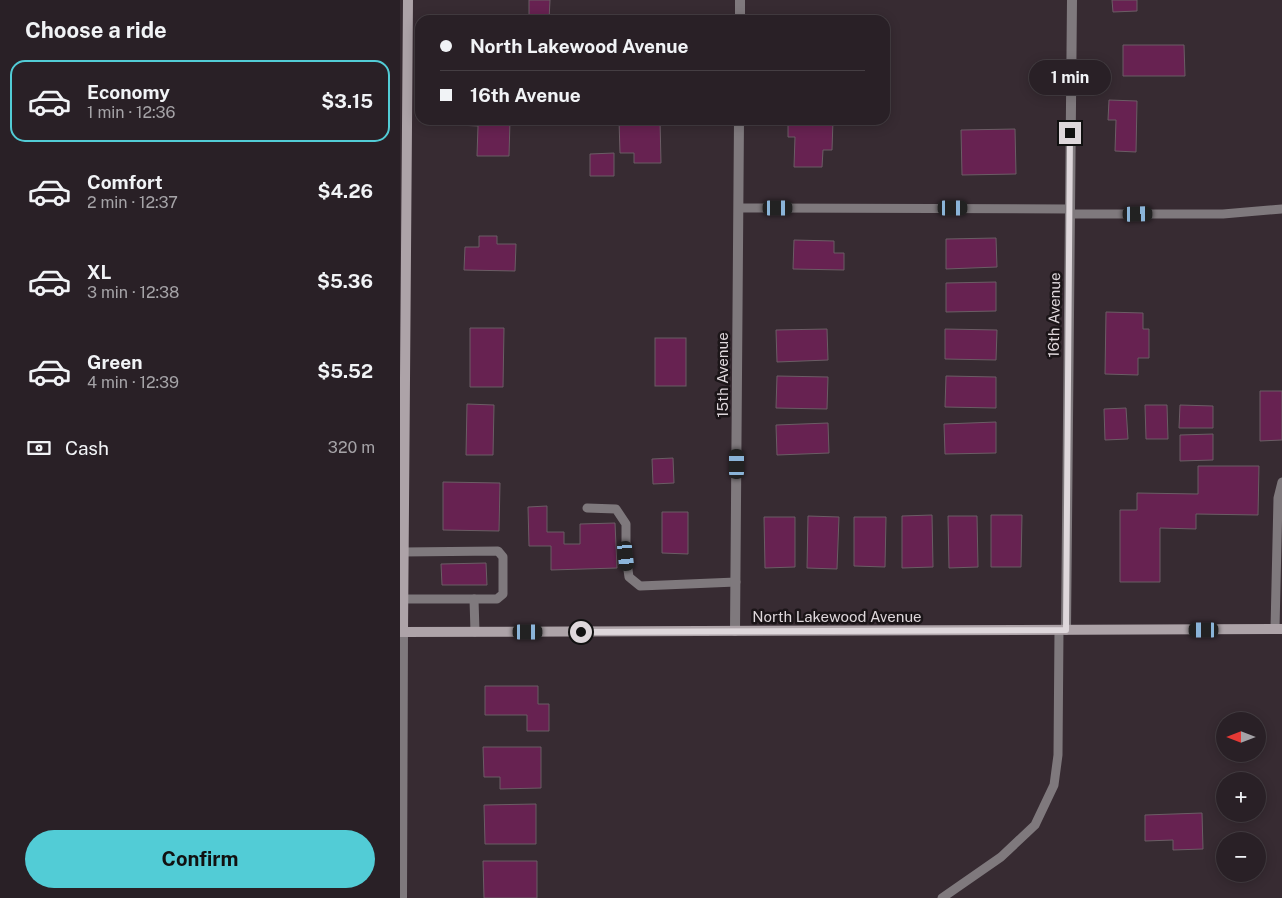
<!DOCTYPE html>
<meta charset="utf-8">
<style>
body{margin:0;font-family:"Public Sans",sans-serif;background:#352d32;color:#f1f3f6;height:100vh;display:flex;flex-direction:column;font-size:19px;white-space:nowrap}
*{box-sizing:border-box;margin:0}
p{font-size:16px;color:#a5a3a7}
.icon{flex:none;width:28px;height:28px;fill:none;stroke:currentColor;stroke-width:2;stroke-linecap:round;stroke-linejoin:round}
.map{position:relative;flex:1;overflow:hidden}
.details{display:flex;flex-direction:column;background:#292026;width:400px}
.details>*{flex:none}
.hud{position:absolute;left:15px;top:15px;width:475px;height:110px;border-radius:15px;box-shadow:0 2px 12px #0003,0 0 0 1px #453e43;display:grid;align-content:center;height:110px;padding:0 25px;background:#292026}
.needle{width:32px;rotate:270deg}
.controls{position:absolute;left:816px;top:712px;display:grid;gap:10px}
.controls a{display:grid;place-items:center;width:50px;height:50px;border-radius:50%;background:#292026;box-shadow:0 2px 12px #0003,0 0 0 1px #453e43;font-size:25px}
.end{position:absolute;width:22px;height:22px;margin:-11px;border:6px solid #ded7db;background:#111;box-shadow:0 0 0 2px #111}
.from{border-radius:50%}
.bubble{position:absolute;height:35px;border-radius:18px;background:#292026;box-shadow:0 2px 12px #0003,0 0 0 1px #453e43;font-size:16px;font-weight:700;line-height:35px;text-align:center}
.car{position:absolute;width:15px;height:30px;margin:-15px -8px;border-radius:6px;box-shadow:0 0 4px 1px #0007;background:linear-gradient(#222 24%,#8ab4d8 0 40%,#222 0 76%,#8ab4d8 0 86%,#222 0)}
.hud b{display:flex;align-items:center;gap:18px;height:48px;font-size:19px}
.hud b+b{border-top:1px solid #453e43}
.hud i{width:12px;height:12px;background:#f1f3f6}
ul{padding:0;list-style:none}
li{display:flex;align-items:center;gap:15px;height:82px;margin:0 10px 8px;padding:0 15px;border:2px solid transparent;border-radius:15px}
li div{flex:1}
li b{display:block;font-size:19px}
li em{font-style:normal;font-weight:700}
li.selected{border-color:#52ccd6}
li>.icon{width:45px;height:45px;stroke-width:1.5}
h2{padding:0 25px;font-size:22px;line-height:60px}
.pay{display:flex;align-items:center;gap:12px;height:55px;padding:0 25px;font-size:19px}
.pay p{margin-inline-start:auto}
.cta{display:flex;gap:10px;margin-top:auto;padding:10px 25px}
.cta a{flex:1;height:58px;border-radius:30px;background:#52ccd6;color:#111;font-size:20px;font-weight:700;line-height:58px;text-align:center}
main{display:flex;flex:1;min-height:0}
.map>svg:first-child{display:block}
</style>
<main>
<section class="details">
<h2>Choose a ride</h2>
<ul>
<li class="selected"><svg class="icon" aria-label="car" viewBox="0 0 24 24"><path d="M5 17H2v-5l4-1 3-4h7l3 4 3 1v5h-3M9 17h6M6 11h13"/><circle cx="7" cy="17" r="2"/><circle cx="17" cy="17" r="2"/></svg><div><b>Economy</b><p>1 min · 12:36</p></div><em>$3.15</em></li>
<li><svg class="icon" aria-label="car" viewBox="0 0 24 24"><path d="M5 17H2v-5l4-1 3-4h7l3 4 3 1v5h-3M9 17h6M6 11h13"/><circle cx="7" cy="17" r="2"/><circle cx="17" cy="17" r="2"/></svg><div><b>Comfort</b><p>2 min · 12:37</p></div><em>$4.26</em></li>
<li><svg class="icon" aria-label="car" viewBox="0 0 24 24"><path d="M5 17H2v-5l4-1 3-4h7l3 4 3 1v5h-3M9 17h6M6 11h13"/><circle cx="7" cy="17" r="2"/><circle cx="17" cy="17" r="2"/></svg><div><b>XL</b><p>3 min · 12:38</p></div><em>$5.36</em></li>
<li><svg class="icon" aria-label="car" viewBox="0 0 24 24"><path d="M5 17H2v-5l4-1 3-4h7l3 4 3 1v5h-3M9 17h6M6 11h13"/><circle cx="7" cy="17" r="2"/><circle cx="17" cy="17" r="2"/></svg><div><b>Green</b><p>4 min · 12:39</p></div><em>$5.52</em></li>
</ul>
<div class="pay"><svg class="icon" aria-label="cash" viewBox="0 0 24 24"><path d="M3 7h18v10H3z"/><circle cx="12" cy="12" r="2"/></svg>Cash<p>320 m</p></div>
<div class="cta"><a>Confirm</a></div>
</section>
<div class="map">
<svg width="882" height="898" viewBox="0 0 882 898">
<rect width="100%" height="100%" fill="#372b32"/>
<g fill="#672251" stroke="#6b5d65">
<polygon points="129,0 150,0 149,20 129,20"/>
<polygon points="712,0 737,0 737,11 713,12"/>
<polygon points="723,45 784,45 785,76 723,76"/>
<polygon points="709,100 737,101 736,152 715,151 716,120 708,120"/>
<polygon points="58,120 110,120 109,156 77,156 78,126 58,125"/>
<polygon points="219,120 260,120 261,163 234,163 234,153 220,153"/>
<polygon points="388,120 433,120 432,150 423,150 422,167 394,167 395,137 388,137"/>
<polygon points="615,129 616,174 562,175 561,130"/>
<polygon points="214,153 214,176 190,176 190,154"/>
<polygon points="79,236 97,236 97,244 116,244 115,271 64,270 65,247 79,247"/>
<polygon points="596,238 597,267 546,269 546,239"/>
<polygon points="394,240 434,241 434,253 444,253 444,270 393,269"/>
<polygon points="596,282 596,311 546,312 546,283"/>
<polygon points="706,312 743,313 743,329 749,329 749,358 738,358 738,375 705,374"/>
<polygon points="70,328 104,328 103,387 70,387"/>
<polygon points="427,329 428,360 377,362 376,330"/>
<polygon points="545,329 597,330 596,360 545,359"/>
<rect x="255" y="338" width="31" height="48"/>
<polygon points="377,376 428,377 427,409 376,408"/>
<polygon points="546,376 596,377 596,408 545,407"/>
<polygon points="860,391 882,391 882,440 860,441"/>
<polygon points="67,404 94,405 93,455 66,455"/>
<polygon points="745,405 767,405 768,439 746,439"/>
<polygon points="780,405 813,406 813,428 779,428"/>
<polygon points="726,408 728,439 705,440 704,409"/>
<polygon points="596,422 596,453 545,454 544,424"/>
<polygon points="428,423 429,453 377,455 376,425"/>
<polygon points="813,434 813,460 780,461 780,435"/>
<polygon points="273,458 274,483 253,484 252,459"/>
<polygon points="798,466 859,466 858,515 796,514 796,529 760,528 760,582 720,582 720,510 737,510 737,493 798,494"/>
<polygon points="43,482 100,483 99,531 43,530"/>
<polygon points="147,506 147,532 164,532 164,544 180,544 180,524 215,523 217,568 151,570 151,546 129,546 128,507"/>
<polygon points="262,512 288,512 288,554 262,553"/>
<polygon points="532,515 533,567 502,568 502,516"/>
<polygon points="591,515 622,515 621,567 591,567"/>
<polygon points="408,516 439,517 437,569 407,568"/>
<polygon points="548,516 577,516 578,567 549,568"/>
<polygon points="364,517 395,517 395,567 365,568"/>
<polygon points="454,517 486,517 485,567 454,566"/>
<polygon points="86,563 87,585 42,585 41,564"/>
<polygon points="85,686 138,686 138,704 149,704 149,731 127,731 127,715 85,715"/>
<polygon points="83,747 141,747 141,788 100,789 100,777 84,777"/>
<polygon points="136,804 136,844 85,844 84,805"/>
<polygon points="802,813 803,849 773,850 773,840 745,841 745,815"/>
<polygon points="83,861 137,861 137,898 84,898"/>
</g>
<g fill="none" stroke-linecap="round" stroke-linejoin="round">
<g stroke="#7f797d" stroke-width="9">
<polyline points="339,208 670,209"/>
<polyline points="670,214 823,214 882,209"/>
<polyline points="187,508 216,509 226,524 226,556 229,577 240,586 336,582"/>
<polyline points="3,552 98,551 103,557 103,594 97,599 3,599"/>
<polyline points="74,599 75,632"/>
<polyline points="875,629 878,498 882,482"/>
<polyline points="542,898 601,857 635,825 654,785 658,755 659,630"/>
</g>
<g stroke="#7f797d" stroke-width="10">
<polyline points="340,20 340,0"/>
<polyline points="666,630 672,0"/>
<polyline points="335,631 339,120"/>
<polyline points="2,898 3,632"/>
</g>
<g stroke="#ada3a8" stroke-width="10">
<polyline points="0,632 882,629"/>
<polyline points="3,632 8,0"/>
</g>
</g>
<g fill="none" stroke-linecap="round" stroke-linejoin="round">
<polyline stroke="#ded7db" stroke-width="6" points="181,632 666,630 670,133"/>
</g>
<g text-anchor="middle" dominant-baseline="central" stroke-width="5" stroke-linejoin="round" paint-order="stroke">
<g font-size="15" fill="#ded7db" stroke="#1b1518">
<text transform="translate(654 315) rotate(-89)">16th Avenue</text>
<text transform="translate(322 375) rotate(-90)">15th Avenue</text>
<text x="437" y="616">North Lakewood Avenue</text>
</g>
</g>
</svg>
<div class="controls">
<a><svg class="needle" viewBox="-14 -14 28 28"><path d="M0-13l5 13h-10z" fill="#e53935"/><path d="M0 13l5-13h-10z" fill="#a5a3a7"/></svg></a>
<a>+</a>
<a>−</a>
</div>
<i class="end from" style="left:181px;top:632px"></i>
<i class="end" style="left:670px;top:133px"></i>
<div class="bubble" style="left:629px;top:60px;width:82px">1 min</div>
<i class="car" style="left:378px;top:208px;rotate:90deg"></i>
<i class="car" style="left:553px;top:208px;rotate:90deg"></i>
<i class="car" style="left:738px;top:214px;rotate:89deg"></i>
<i class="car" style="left:337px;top:464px;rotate:0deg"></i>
<i class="car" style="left:226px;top:556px;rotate:174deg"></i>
<i class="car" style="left:804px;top:630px;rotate:270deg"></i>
<i class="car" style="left:128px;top:632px;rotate:90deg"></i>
<div class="hud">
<b><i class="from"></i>North Lakewood Avenue</b>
<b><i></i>16th Avenue</b>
</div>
</div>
</main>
